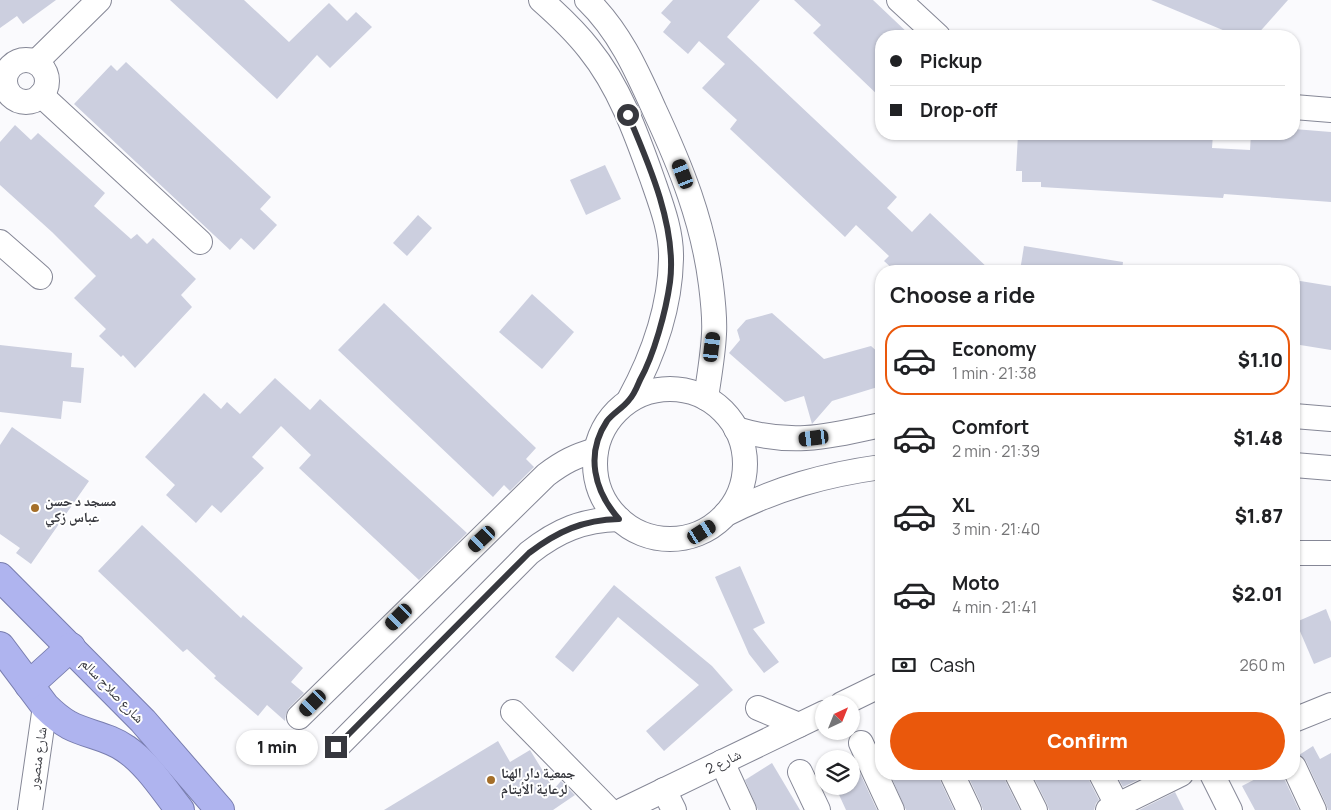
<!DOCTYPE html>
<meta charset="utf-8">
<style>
body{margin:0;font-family:Manrope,"Noto Naskh Arabic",sans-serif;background:#f6f6f6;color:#202124;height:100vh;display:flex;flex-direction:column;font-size:19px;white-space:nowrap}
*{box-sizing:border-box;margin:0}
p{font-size:16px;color:#757577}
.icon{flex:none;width:28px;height:28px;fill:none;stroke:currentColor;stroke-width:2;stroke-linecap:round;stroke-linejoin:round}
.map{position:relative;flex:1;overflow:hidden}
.sheet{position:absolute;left:875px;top:265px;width:425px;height:515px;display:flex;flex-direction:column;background:#fff;border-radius:20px;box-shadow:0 1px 4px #0004}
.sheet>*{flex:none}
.guide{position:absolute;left:875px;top:30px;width:425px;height:110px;border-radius:20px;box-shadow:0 1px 4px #0004;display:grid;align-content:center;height:110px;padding:0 15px;background:#fff}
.needle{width:32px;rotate:43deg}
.fabs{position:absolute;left:815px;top:695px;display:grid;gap:10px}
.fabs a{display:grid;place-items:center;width:45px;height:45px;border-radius:50%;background:#fff;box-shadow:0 1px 4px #0004;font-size:25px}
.end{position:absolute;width:22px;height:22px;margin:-11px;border:6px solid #37383e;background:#fff;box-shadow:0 0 0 2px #fff}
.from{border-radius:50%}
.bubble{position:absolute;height:35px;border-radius:18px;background:#fff;box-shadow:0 1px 4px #0004;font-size:16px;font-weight:800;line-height:35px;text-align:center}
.car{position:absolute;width:15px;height:30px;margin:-15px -8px;border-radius:6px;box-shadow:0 0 4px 1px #0007;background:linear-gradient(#222 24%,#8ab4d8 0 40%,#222 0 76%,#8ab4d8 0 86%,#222 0)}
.guide b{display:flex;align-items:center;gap:18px;height:48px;font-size:19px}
.guide b+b{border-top:1px solid #e0e0e0}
.guide i{width:12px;height:12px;background:#202124}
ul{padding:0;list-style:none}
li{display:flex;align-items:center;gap:15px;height:70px;margin:0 10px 8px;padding:0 5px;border:2px solid transparent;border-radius:20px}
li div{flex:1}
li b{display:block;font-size:19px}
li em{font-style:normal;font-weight:800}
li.current{border-color:#ea580c}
li>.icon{width:45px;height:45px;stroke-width:1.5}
h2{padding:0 15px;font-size:22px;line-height:60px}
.pay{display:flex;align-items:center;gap:12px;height:55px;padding:0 15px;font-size:19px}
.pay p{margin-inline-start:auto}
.cta{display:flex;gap:10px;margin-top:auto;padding:10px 15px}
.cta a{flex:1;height:58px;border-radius:30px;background:#ea580c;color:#fff;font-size:20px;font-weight:800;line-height:58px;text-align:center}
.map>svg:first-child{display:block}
</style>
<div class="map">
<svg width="1331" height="810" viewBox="0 0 1331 810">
<rect width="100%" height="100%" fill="#fafafd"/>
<g fill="#cccfdf">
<polygon points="0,0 56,0 23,24 17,16 0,28"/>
<polygon points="170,0 244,0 289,42 329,3 347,21 356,12 372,27 330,68 317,55 277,99"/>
<polygon points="673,0 760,0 727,37 897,197 887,208 912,232 930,213 991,271 895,271 884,261 889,256 856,225 845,237 730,129 737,120 702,88 725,64 699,41 688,54 663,32 671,22 661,13"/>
<polygon points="794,0 873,0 911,36 881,36 881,98 813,33 821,25"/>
<polygon points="1151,0 1288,0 1256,36 1237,36"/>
<polygon points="126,62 271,197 260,209 277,225 254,250 241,238 230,250 74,104 111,65 117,71"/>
<polygon points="15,125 31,140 38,133 105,193 94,206 131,239 137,234 147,244 153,238 196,279 181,295 192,307 135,368 123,355 121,357 99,336 106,329 74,298 96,276 52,232 0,185 0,142"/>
<polygon points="1294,129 1331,132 1331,202 1224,194 1223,198 1041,187 1041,182 1022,182 1022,171 1016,171 1018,134 1213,134 1212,148 1250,150 1251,134 1294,134"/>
<polygon points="605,165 621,199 586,215 570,180"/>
<polygon points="418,215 432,228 407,256 393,243"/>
<polygon points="1024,246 1123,262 1122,271 1020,271"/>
<polygon points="1294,280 1331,286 1331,350 1294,344"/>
<polygon points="532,294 574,332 542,369 499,332"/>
<polygon points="384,303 536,448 526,459 534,467 510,491 504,485 493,497 338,350"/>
<polygon points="772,313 824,359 871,346 881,355 881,386 832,401 812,424 804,396 785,402 729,353 740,340 737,330 746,320"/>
<polygon points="0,345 72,353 71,367 84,368 81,403 63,401 61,419 0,412"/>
<polygon points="275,378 310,410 320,399 467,533 419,580 299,468 311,455 281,426 252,457 264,468 221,513 212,505 196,523 166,495 175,485 145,457 204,393 221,409 227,402 240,414"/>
<polygon points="12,427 89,481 31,564 16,553 20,548 0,534 0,445"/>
<polygon points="142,525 241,618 243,615 303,668 291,682 304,693 289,708 286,714 285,721 267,705 258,716 214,678 216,676 187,649 183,652 98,571"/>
<polygon points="740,566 765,623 753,629 779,662 764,673 749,654 715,577"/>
<polygon points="614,585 712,666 733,690 664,751 646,731 699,685 618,617 573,672 555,657"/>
<polygon points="1326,609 1331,622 1331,657 1314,664 1296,622"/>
<polygon points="498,741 510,762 530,750 554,789 561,781 575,795 553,810 384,810"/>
<polygon points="1313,746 1320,759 1331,753 1331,810 1328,810 1326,804 1306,761 1299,755"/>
<polygon points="851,758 853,758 877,810 846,810 835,786 851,786"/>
<polygon points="772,763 800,810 758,810 745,780"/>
<polygon points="890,774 938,774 940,780 954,810 906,810"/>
<polygon points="967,774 1003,774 1005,780 1020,810 983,810 981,804"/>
<polygon points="1032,774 1087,774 1089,780 1099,800 1096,803 1094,810 1049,810 1047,804"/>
<polygon points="1116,774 1150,774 1123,787"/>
<polygon points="1265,774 1282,774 1299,810 1255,810 1242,786"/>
<polygon points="1175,792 1184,810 1139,810"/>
</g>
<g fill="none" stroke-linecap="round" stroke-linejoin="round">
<g stroke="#858796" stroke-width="26">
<g id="minor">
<path d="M 541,0 C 558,15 575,31 589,49 C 619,86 636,133 652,178 C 661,204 672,232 671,259 C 670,308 652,358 629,400"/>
<path d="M 587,0 C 619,31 636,69 654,109 C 681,167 703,221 711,285 C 713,301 715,318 714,334 C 713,355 709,377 706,398"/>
<polyline points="899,0 938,36"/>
<circle cx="26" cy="81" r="21"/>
<polyline points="36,62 99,0"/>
<polyline points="41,95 200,242"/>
<polyline points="1294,107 1331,110"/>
<polyline points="0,242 40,277"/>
<circle cx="670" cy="464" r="75"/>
<polyline points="1294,416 1331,419"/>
<path d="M 736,429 C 792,446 826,437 881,425"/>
<polyline points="1294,465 1331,468"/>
<path d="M 726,514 C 778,488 824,475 881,467"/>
<polyline points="1294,553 1331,553"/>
<polyline points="842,704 881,685"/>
<polyline points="758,708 799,725"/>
<polyline points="513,712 609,810"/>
<path d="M 299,717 L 546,475 C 563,462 575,456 596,450"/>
<polyline points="1294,720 1331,705"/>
<polyline points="861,743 892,810"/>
<path d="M 337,747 L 529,553 C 558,530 583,520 619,519"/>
<polyline points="722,762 744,810"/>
<polyline points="1294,767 1314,810"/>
<polyline points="800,772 818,810"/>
<polyline points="952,774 969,810"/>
<polyline points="1017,774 1035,810"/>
<polyline points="1101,774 1117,805"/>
<polyline points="1212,774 1230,810"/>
<polyline points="664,790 674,810"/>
<polyline points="30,810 45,706"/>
<polyline points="623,810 824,713"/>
<polyline points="1108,810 1181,774"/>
</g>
</g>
<g stroke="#787dae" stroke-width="30">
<g id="trunk">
<polyline points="0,577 143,721 220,810"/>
<path d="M 0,646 L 45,706 C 52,713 60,720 69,725 C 88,735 108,736 126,749 C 148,764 164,790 180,810"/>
<polyline points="29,685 71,647"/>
</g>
</g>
<use href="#minor" stroke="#fff" stroke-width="24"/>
<use href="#trunk" stroke="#afb4ef" stroke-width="28"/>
</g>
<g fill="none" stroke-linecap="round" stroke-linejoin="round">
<path stroke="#37383e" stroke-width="6" d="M 336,747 L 529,553 C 558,531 583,520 619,519 C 594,491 585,454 607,421 C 613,413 623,408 629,400 C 634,395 637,387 640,380 C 654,355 666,311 670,282 C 677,228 649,164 628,115"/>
</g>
<g fill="#a56f29" stroke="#fff" stroke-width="2">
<circle cx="35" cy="508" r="5"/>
<circle cx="491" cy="780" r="5"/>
</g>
<g text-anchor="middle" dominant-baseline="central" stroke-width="4" stroke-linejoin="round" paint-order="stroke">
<g font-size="14" font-weight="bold" fill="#37383e" stroke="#fff" text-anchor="start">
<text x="45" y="500">مسجد د حسن<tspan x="45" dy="16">عباس زكي</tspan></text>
<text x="501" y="772">جمعية دار الهنا<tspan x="501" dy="16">لرعاية الأيتام</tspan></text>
</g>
<g font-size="14" fill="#37383e" stroke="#fff">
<text transform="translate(113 690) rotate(46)">شارع صلاح سالم</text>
<text transform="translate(37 758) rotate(-82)">شارع منصور</text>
<text transform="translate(723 761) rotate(-26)">شارع 2</text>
</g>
</g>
</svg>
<div class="fabs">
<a><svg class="needle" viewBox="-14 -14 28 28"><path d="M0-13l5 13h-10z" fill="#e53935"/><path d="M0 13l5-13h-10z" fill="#757577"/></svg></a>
<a><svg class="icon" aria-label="layers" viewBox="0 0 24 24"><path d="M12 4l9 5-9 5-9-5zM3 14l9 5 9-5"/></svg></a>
</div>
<i class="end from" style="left:628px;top:115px"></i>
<i class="end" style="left:336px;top:747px"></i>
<div class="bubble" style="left:236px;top:730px;width:82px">1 min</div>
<i class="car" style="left:683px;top:174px;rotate:339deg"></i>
<i class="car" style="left:712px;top:347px;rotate:7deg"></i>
<i class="car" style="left:814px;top:438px;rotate:263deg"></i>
<i class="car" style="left:702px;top:532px;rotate:58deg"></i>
<i class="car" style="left:482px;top:539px;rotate:227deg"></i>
<i class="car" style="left:399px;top:617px;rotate:225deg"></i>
<i class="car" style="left:313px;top:703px;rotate:225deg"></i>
<div class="guide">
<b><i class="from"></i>Pickup</b>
<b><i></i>Drop-off</b>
</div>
<section class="sheet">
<h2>Choose a ride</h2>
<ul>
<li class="current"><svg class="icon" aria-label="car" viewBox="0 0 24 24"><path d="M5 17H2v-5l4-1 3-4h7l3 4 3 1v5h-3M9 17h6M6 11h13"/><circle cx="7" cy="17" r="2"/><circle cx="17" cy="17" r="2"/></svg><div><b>Economy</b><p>1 min · 21:38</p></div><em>$1.10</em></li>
<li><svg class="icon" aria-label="car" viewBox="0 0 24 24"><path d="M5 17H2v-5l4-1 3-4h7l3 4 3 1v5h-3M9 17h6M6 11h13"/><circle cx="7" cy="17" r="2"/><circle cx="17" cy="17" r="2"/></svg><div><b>Comfort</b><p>2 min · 21:39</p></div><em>$1.48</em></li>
<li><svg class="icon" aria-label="car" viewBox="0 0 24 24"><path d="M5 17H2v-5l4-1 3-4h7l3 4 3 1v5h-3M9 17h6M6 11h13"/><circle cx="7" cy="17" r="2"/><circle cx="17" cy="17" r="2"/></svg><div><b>XL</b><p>3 min · 21:40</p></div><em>$1.87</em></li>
<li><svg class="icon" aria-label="car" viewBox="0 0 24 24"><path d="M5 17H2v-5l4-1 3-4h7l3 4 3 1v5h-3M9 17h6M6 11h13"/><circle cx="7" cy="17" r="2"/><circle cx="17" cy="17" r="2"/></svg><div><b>Moto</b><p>4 min · 21:41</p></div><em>$2.01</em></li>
</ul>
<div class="pay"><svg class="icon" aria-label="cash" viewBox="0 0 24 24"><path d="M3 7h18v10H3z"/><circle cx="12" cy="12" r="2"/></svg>Cash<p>260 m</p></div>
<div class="cta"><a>Confirm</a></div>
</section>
</div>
